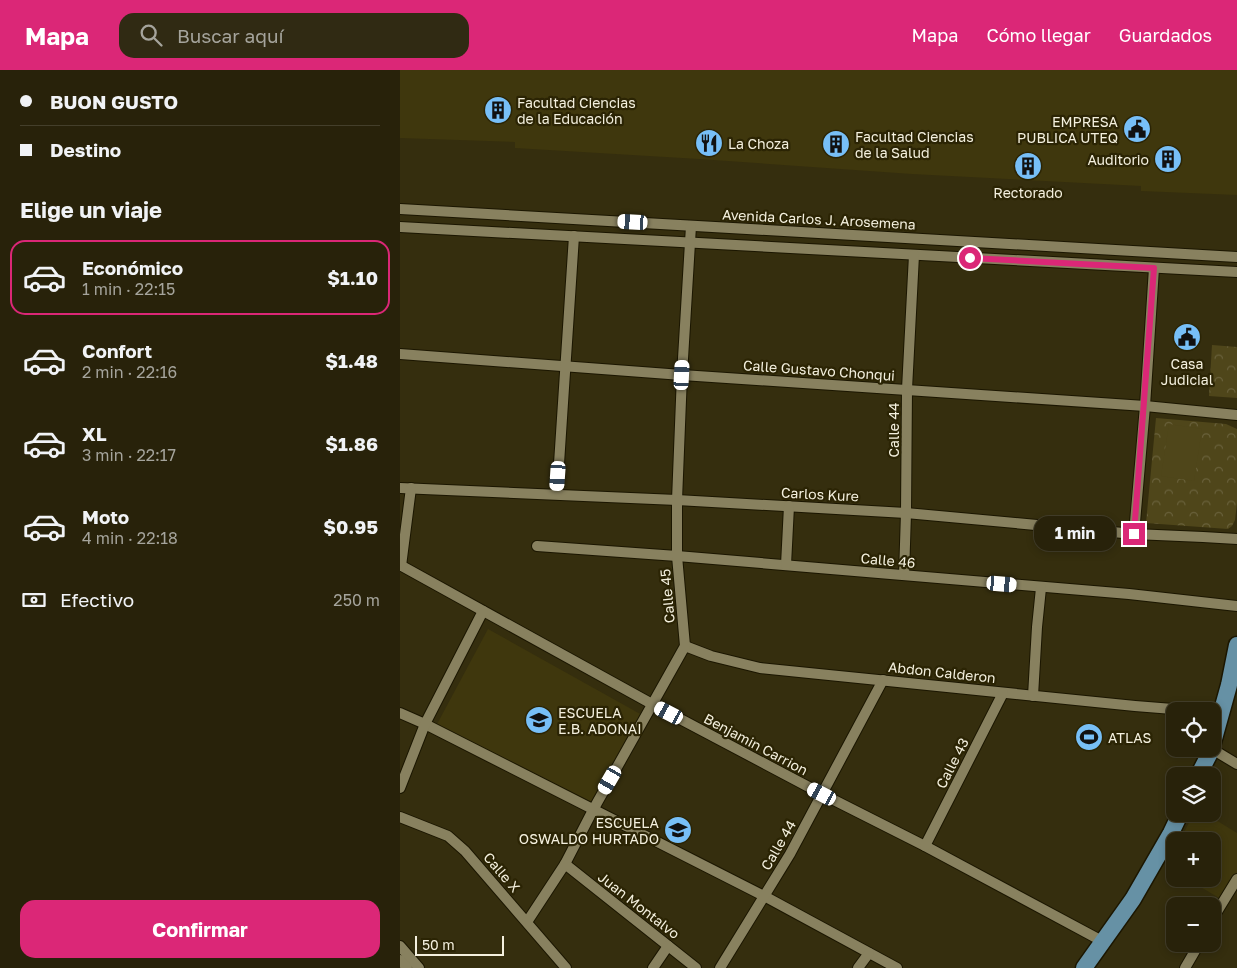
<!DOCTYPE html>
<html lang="es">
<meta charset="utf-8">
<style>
body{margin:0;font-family:"Golos Text",sans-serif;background:#302a13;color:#f1f3f6;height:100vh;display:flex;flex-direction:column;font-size:19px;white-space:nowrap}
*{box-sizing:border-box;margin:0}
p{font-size:16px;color:#a5a49c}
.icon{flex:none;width:28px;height:28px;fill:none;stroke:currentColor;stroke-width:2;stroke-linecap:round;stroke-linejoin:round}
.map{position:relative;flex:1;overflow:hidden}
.details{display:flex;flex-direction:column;background:#28220a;width:400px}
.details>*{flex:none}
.top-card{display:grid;align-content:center;height:110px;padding:0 20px;background:#28220a}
.buttons{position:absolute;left:766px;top:632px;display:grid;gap:10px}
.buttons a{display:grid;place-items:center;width:55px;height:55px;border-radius:10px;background:#28220a;box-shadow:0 2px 8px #0003,0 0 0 1px #443f2b;font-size:25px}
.scale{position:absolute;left:15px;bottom:12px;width:89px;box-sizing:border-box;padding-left:5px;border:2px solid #f4f0de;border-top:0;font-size:14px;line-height:18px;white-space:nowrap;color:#f4f0de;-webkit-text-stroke:4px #2b2404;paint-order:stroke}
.end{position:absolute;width:22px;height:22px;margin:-11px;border:6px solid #db2777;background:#fff;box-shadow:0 0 0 2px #fff}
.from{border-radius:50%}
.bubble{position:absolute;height:35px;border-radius:15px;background:#28220a;box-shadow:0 2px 8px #0003,0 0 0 1px #443f2b;font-size:16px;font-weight:700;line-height:35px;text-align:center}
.car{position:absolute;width:15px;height:30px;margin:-15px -8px;border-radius:6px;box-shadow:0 0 4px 1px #0007;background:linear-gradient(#fff 24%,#345 0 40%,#fff 0 76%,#345 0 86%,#fff 0)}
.top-card b{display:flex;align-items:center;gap:18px;height:48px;font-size:19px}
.top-card b+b{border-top:1px solid #443f2b}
.top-card i{width:12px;height:12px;background:#f1f3f6}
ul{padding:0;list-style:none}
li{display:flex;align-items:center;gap:15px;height:75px;margin:0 10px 8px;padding:0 10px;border:2px solid transparent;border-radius:15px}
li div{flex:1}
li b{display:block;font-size:19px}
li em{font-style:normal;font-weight:700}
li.on{border-color:#db2777}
li>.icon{width:45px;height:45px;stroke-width:1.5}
h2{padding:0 20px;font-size:22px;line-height:60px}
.pay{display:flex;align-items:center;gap:12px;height:55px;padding:0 20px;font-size:19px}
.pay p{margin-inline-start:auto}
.action{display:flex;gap:10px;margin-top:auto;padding:10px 20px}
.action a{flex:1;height:58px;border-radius:15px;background:#db2777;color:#fff;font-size:20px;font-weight:700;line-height:58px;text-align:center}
header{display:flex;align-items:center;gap:30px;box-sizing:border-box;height:70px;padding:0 25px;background:#db2777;color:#fff}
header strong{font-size:24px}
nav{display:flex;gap:28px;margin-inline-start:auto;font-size:18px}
.search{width:350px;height:45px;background:#302a13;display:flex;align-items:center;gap:12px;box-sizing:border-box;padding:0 18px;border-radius:15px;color:#a5a49c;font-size:19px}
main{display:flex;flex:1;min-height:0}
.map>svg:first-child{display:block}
</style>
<header>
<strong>Mapa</strong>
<div class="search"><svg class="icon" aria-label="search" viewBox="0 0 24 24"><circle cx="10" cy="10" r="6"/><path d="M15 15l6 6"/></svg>Buscar aquí</div>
<nav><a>Mapa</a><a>Cómo llegar</a><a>Guardados</a></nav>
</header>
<main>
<section class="details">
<div class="top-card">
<b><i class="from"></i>BUON GUSTO</b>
<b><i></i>Destino</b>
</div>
<h2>Elige un viaje</h2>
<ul>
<li class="on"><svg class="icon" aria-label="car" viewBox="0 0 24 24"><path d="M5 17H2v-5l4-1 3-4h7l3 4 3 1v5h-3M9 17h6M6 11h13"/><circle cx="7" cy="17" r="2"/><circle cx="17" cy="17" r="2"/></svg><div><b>Económico</b><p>1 min · 22:15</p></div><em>$1.10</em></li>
<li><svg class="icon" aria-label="car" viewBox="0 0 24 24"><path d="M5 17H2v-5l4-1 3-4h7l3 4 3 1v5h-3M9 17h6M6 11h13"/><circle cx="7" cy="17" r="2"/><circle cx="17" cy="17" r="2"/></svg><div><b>Confort</b><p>2 min · 22:16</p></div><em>$1.48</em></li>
<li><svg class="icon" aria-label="car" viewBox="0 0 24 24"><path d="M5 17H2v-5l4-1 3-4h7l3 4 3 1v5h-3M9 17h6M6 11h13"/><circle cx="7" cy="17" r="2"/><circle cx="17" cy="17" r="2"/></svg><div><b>XL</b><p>3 min · 22:17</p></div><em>$1.86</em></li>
<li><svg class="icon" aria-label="car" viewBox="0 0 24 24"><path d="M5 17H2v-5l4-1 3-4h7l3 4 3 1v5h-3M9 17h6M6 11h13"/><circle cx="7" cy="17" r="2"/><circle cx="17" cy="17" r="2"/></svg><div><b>Moto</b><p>4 min · 22:18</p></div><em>$0.95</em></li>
</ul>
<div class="pay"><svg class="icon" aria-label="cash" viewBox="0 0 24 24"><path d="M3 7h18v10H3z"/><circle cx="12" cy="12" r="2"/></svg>Efectivo<p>250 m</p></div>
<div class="action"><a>Confirmar</a></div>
</section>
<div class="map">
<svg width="837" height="898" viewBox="0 0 837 898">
<defs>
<pattern id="park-crowns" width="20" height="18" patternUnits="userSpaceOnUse" patternTransform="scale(1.25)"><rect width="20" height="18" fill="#4f461a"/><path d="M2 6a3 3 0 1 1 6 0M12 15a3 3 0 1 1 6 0" fill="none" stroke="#69613b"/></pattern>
</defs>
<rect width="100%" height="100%" fill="#352e0e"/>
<g fill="#3f370d">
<polygon points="0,0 837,0 837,125 741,121 741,116 512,104 299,89 115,78 115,72 0,68"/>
<polygon points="88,559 242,645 192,736 36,656"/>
<polygon points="793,744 806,744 837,763 837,803 821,829 787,809 812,809 812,771 780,771"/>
</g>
<g fill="url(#park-crowns)">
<polygon points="812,275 837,277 837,328 809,326"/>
<polygon points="756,348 826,354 837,359 837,433 835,450 832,456 828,459 746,453"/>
</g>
<polygon fill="#4f461a" points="769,354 802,359 794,411 761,406"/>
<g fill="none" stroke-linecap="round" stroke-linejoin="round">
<g stroke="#1b1601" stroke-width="12">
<g id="minor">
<polyline points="0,139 837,187"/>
<polyline points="0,157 837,202"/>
<polyline points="0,284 282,305 745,336 837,345"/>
<polyline points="0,418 277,430 506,443 734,464 803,467 837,469"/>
<polyline points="157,424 174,166"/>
<polyline points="734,464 745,336 754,198"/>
<polyline points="137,476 277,486 729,524 837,536"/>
<polyline points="0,495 252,634 422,724 525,776 702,871"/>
<polyline points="386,495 389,436"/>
<polyline points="1,496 11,418"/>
<polyline points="504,505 506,443 507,319 514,185"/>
<polyline points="285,576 311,586 360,598 735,636 798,641"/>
<polyline points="633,626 637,557 641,518"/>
<polyline points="0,643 25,654 364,826 497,898"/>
<polyline points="812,679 837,694"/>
<polyline points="0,718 25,654 83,541"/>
<polyline points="0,747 48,766 65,781 166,898"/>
<polyline points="525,776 603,623"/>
<polyline points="165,794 296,898"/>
<polyline points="812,850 837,809"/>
<polyline points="127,852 165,794 193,740 285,576 277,486 277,430 282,305 291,156"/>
<polyline points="0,876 19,898"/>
<polyline points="0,890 7,898"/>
<polyline points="253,898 268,876"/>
<polyline points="320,898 390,784 483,610"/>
<polyline points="458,898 469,883"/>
<polyline points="785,898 799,874"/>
</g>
</g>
<g stroke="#1b1601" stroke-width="19">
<g id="primary">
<polyline points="812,676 829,615 837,575"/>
<polyline points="798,706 812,679"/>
<polyline points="684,898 733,829 771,763 780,744"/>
</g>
</g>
<use href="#minor" stroke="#88815f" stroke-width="10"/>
<use href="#primary" stroke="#6691a5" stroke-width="16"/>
</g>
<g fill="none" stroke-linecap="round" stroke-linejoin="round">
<polyline stroke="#db2777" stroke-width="6" points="570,188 754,198 734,464"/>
</g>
<defs>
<g id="building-disc" transform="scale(1.4375)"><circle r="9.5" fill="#77bff7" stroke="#2b2404"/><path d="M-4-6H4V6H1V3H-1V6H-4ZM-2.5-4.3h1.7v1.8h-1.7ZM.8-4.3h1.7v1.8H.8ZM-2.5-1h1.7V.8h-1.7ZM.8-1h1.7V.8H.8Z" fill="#111"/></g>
<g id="civic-disc" transform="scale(1.4375)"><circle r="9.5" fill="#77bff7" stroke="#2b2404"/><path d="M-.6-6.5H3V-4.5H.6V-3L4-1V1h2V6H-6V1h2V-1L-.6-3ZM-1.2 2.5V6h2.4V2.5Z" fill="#111"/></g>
<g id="restaurant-disc" transform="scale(1.4375)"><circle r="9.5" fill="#77bff7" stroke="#2b2404"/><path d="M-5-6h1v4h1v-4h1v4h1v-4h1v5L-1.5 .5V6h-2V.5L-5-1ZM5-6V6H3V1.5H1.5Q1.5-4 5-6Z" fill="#111"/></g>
<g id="school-disc" transform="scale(1.4375)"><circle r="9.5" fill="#77bff7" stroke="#2b2404"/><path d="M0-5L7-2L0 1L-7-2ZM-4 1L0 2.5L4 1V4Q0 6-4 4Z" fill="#111"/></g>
<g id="stadium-disc" transform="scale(1.4375)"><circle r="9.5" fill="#77bff7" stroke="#2b2404"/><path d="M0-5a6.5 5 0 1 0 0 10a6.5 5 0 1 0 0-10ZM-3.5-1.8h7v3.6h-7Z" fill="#111"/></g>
</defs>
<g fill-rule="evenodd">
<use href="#building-disc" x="98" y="40"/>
<use href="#civic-disc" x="737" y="59"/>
<use href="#restaurant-disc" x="309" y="73"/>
<use href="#building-disc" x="436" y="74"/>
<use href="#building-disc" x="768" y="89"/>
<use href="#building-disc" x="628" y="96"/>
<use href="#civic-disc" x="787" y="267"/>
<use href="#school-disc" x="139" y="650"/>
<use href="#stadium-disc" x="689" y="667"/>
<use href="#school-disc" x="278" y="760"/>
</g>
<g text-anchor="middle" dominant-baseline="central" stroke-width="4.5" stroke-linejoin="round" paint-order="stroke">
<g font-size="14" fill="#f4f0de" stroke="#2b2404" text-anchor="start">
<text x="117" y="32">Facultad Ciencias<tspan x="117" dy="16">de la Educación</tspan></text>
<text x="718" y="51" text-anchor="end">EMPRESA<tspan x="718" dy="16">PUBLICA UTEQ</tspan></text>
<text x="455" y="66">Facultad Ciencias<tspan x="455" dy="16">de la Salud</tspan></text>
<text x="328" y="73">La Choza</text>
<text x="749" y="89" text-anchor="end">Auditorio</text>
<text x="628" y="122" text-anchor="middle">Rectorado</text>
<text x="787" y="293" text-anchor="middle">Casa<tspan x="787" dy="16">Judicial</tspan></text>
<text x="158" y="642">ESCUELA<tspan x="158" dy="16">E.B. ADONAI</tspan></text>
<text x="708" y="667">ATLAS</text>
<text x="259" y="752" text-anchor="end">ESCUELA<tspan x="259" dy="16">OSWALDO HURTADO</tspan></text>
</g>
<g font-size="14" fill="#f4f0de" stroke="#2b2404">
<text transform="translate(419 149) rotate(3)">Avenida Carlos J. Arosemena</text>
<text transform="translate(419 300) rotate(4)">Calle Gustavo Chonqui</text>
<text transform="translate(493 360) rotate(-90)">Calle 44</text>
<text transform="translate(420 424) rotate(3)">Carlos Kure</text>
<text transform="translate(488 490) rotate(5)">Calle 46</text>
<text transform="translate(267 526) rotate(-95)">Calle 45</text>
<text transform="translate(542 602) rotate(6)">Abdon Calderon</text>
<text transform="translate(356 674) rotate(28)">Benjamin Carrion</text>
<text transform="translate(552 693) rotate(-63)">Calle 43</text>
<text transform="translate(378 775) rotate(-60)">Calle 44</text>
<text transform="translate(102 802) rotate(49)">Calle X</text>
<text transform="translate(239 835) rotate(38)">Juan Montalvo</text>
</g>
</g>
</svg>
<div class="buttons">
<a><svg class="icon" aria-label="locate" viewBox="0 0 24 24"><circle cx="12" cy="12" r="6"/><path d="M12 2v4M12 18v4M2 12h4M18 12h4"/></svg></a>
<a><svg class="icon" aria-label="layers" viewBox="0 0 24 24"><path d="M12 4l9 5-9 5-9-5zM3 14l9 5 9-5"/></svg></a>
<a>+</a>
<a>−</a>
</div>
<div class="scale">50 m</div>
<i class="end from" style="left:570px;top:188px"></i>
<i class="end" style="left:734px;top:464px"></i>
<div class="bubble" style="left:634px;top:446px;width:82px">1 min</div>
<i class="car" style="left:233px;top:152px;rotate:273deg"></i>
<i class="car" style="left:282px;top:305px;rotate:3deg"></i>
<i class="car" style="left:158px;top:406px;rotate:184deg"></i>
<i class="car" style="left:602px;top:514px;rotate:95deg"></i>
<i class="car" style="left:269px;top:643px;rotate:298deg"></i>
<i class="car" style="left:210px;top:710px;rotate:210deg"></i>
<i class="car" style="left:422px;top:724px;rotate:298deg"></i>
</div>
</main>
